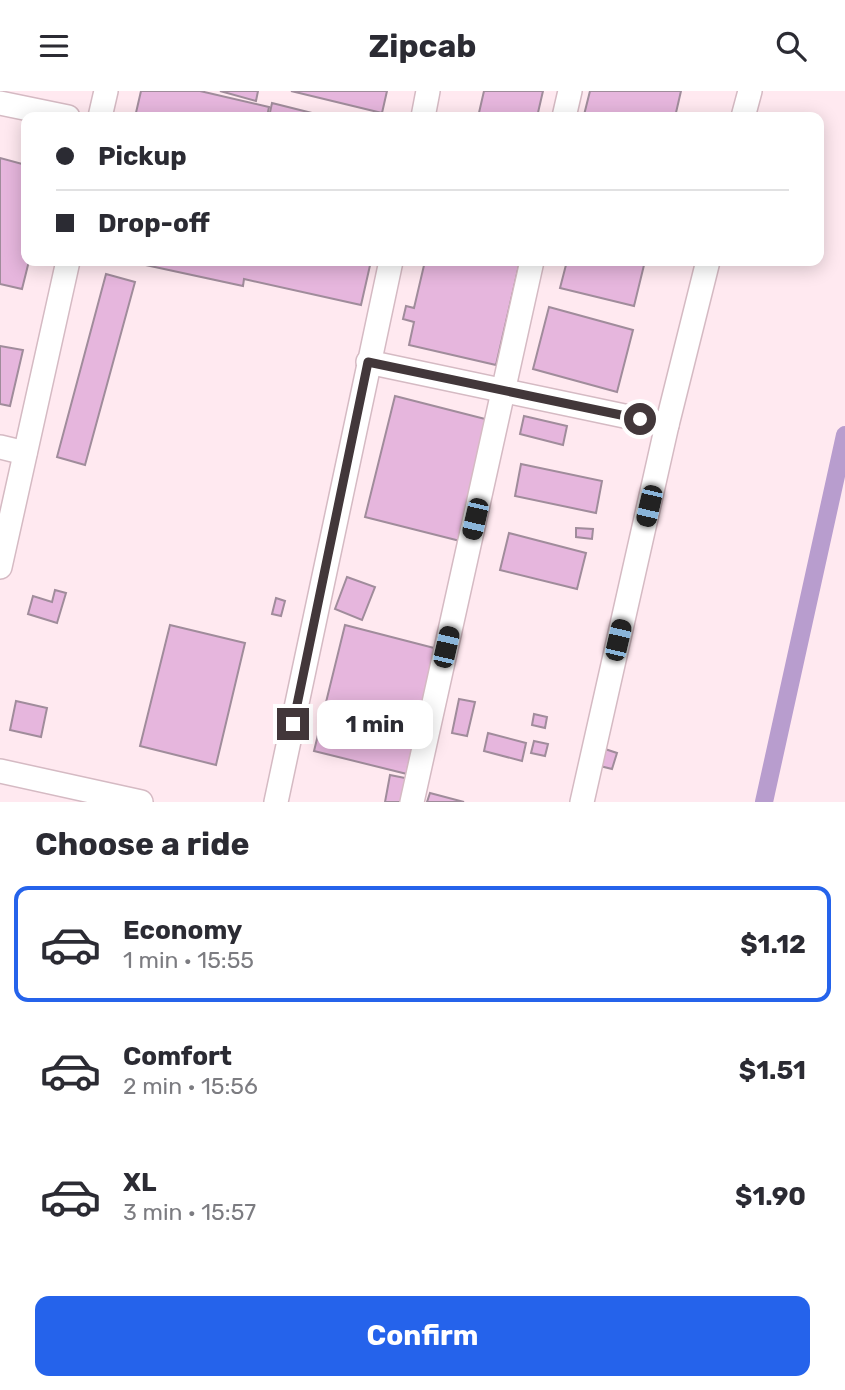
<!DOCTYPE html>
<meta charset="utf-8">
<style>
body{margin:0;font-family:Rubik,sans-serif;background:#f2f2f3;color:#2b2b33;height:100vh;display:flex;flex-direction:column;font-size:26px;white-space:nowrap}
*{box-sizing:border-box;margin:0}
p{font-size:23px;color:#7c7c81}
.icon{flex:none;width:38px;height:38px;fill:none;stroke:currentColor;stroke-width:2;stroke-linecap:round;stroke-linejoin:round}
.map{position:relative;height:711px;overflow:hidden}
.drawer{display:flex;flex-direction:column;background:#fff;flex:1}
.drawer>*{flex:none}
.top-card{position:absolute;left:21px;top:21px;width:803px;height:154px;border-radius:14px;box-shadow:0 4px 18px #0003;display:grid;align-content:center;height:154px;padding:0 35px;background:#fff}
.end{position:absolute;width:32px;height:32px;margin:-16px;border:9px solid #42373a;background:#fff;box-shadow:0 0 0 4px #fff}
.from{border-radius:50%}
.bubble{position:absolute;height:49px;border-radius:14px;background:#fff;box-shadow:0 4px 18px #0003;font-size:23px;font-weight:700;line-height:49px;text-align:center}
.car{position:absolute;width:21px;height:42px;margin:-21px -10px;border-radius:9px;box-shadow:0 0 5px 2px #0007;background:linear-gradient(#222 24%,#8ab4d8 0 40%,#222 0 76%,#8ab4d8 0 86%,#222 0)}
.top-card b{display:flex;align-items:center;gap:24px;height:66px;font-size:26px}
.top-card b+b{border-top:2px solid #e1e1e2}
.top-card i{width:18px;height:18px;background:#2b2b33}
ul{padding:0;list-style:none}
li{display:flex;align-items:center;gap:21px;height:116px;margin:0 14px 10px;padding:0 21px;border:4px solid transparent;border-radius:14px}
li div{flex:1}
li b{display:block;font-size:26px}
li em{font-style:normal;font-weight:700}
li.active{border-color:#2563eb}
li>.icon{width:63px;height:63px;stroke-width:1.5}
h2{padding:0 35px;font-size:32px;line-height:84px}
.action{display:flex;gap:14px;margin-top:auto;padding:14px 35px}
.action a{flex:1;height:80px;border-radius:14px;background:#2563eb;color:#fff;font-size:28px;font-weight:700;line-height:80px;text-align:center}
header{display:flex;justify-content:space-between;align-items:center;height:91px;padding:0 35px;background:#fff;font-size:32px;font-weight:700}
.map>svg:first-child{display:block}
</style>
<header><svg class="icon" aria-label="menu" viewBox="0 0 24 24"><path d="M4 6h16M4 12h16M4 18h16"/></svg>Zipcab<svg class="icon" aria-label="search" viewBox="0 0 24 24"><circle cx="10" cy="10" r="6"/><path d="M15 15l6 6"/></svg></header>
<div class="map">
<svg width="845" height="711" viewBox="0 0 845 711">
<rect width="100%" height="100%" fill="#ffe9f0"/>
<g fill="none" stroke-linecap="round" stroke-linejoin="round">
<polyline stroke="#b89dce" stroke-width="18" points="764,711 845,344"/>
</g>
<g fill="#e6b6dd" stroke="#a08c9b" stroke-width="2">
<polygon points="141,0 200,0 269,16 267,26 135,26"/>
<polygon points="220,0 258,0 256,10"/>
<polygon points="291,0 387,0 382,22"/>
<polygon points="484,0 543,0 537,26 478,26"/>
<polygon points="590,0 681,0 675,26 593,26 584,24"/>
<polygon points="272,12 328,26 269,26"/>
<polygon points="0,67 26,74 26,170 29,170 22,198 0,193"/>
<polygon points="127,170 371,170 361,214 244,188 243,195"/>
<polygon points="425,170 520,170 496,274 409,254 414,231 403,228 406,215 414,217"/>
<polygon points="567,170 645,170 634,215 560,197"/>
<polygon points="106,183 135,191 85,374 57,366"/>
<polygon points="549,216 633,239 617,301 533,278"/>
<polygon points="0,255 23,259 10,315 0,313"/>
<polygon points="395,305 493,330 464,451 365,426"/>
<polygon points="524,325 567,335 563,354 520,343"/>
<polygon points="521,373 602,390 596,422 515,405"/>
<polygon points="576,437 593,438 592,448 576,446"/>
<polygon points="509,442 586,462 577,498 500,479"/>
<polygon points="347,486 375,496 362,529 335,518"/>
<polygon points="55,499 66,502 57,532 28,523 33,505 52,511"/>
<polygon points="276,507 285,510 281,525 272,523"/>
<polygon points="170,534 245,552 216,674 140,655"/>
<polygon points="345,534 438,558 407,683 314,660"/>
<polygon points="459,608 475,611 467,645 452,642"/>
<polygon points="16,610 47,617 41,646 10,639"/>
<polygon points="534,623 547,626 545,637 532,634"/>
<polygon points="488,642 526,652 522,670 484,660"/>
<polygon points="534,650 548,653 545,665 531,662"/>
<polygon points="605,658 617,662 612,678 600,675"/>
<polygon points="390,684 410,688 405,711 385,711"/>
<polygon points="430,702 464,711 427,711"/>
</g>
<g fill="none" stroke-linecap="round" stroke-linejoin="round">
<g stroke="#d5bac3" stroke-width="26">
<g id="minor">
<polyline points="0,12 68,26"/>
<polyline points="100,26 106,0"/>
<polyline points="423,26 428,0"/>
<polyline points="564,26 570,0"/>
<polyline points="743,26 750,0"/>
<polyline points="368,271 667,334"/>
<polyline points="0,356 25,362"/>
<polyline points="0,476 68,170"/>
<polyline points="0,680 141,711"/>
<polyline points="276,711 391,170"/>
<polyline points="412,711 532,170"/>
<polyline points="582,711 667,334 708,170"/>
</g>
</g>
<use href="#minor" stroke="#fff" stroke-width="23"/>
</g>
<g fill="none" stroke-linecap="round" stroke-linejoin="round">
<polyline stroke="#42373a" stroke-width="9" points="293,633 368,271 640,328"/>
</g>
</svg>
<i class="end from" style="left:640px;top:328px"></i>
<i class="end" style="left:293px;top:633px"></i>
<div class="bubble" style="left:317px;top:609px;width:116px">1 min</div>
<i class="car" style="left:649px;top:415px;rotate:193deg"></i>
<i class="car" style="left:475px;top:428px;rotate:193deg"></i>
<i class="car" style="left:618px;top:549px;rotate:13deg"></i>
<i class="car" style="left:446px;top:556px;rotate:13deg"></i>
<div class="top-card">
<b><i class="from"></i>Pickup</b>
<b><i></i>Drop-off</b>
</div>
</div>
<section class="drawer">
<h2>Choose a ride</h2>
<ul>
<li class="active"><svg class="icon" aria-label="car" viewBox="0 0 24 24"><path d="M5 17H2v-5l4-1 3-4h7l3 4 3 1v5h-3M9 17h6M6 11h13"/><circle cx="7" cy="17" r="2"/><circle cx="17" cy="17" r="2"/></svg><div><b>Economy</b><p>1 min · 15:55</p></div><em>$1.12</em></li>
<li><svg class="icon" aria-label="car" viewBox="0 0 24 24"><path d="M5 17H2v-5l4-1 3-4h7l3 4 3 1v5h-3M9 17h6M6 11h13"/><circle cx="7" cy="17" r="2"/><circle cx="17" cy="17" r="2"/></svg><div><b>Comfort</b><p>2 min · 15:56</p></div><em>$1.51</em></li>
<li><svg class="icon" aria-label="car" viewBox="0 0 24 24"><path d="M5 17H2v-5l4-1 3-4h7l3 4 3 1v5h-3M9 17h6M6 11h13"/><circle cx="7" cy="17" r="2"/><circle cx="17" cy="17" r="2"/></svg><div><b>XL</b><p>3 min · 15:57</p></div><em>$1.90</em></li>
</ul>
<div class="action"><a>Confirm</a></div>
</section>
